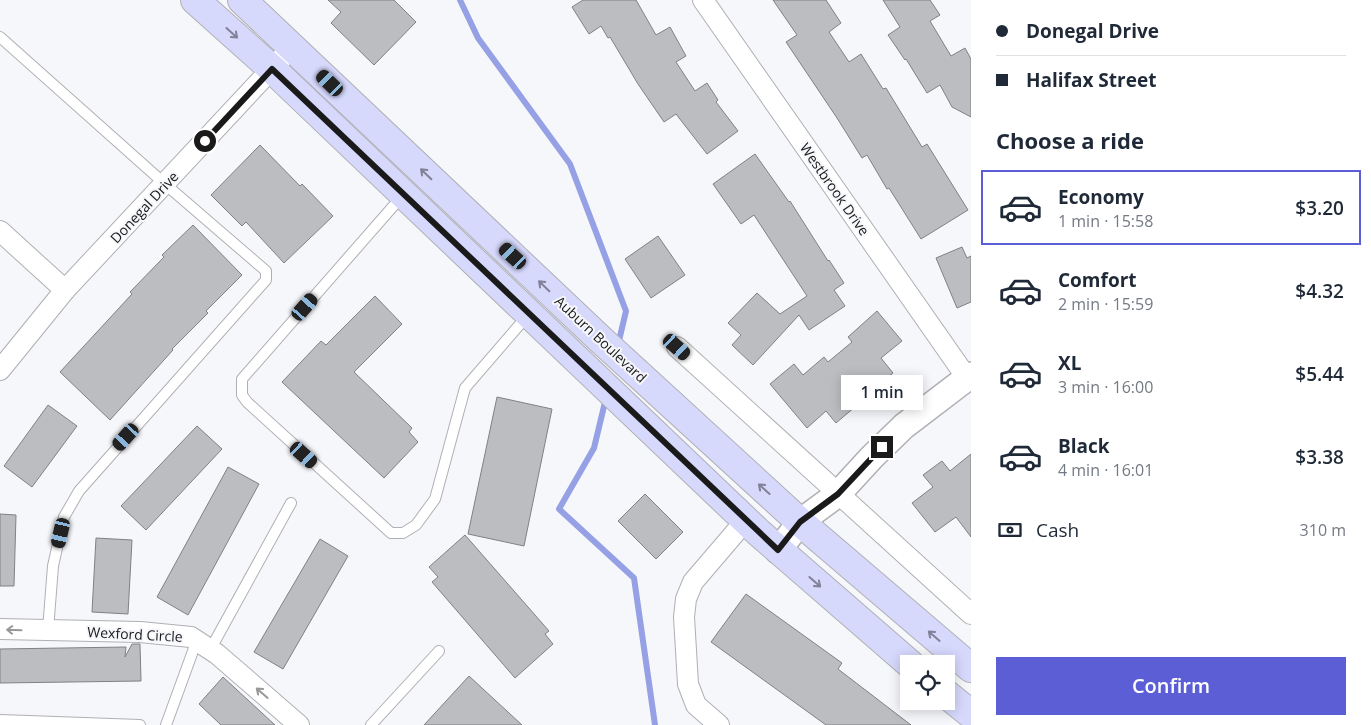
<!DOCTYPE html>
<meta charset="utf-8">
<style>
body{margin:0;font-family:"Open Sans",sans-serif;background:#f2f2f3;color:#1f2937;height:100vh;display:flex;flex-direction:column;font-size:19px;white-space:nowrap}
*{box-sizing:border-box;margin:0}
p{font-size:16px;color:#747a83}
.icon{flex:none;width:28px;height:28px;fill:none;stroke:currentColor;stroke-width:2;stroke-linecap:round;stroke-linejoin:round}
.map{position:relative;flex:1;overflow:hidden}
.details{display:flex;flex-direction:column;background:#fff;width:400px}
.details>*{flex:none}
.guide{display:grid;align-content:center;height:110px;padding:0 25px;background:#fff}
.tools{position:absolute;left:900px;top:655px;display:grid;gap:10px}
.tools a{display:grid;place-items:center;width:55px;height:55px;border-radius:0px;background:#fff;box-shadow:0 2px 12px #0003;font-size:25px}
.end{position:absolute;width:22px;height:22px;margin:-11px;border:6px solid #1a1a1b;background:#fff;box-shadow:0 0 0 2px #fff}
.from{border-radius:50%}
.bubble{position:absolute;height:35px;border-radius:0px;background:#fff;box-shadow:0 2px 12px #0003;font-size:16px;font-weight:600;line-height:35px;text-align:center}
.car{position:absolute;width:15px;height:30px;margin:-15px -8px;border-radius:6px;box-shadow:0 0 4px 1px #0007;background:linear-gradient(#222 24%,#8ab4d8 0 40%,#222 0 76%,#8ab4d8 0 86%,#222 0)}
.guide b{display:flex;align-items:center;gap:18px;height:48px;font-size:19px}
.guide b+b{border-top:1px solid #e0e1e3}
.guide i{width:12px;height:12px;background:#1f2937}
ul{padding:0;list-style:none}
li{display:flex;align-items:center;gap:15px;height:75px;margin:0 10px 8px;padding:0 15px;border:2px solid transparent;border-radius:0px}
li div{flex:1}
li b{display:block;font-size:19px}
li em{font-style:normal;font-weight:600}
li.current{border-color:#5b5ed5}
li>.icon{width:45px;height:45px;stroke-width:1.5}
h2{padding:0 25px;font-size:22px;line-height:60px}
.pay{display:flex;align-items:center;gap:12px;height:55px;padding:0 25px;font-size:19px}
.pay p{margin-inline-start:auto}
.button{display:flex;gap:10px;margin-top:auto;padding:10px 25px}
.button a{flex:1;height:58px;border-radius:0px;background:#5b5ed5;color:#fff;font-size:20px;font-weight:600;line-height:58px;text-align:center}
main{display:flex;flex:1;min-height:0}
.map>svg:first-child{display:block}
</style>
<main>
<div class="map">
<svg width="971" height="725" viewBox="0 0 971 725">
<rect width="100%" height="100%" fill="#f6f7fb"/>
<g fill="none" stroke-linecap="round" stroke-linejoin="round">
<g stroke="#96a0e5" stroke-width="6">
<polyline points="460,0 478,38 570,164 626,311 618,345"/>
<polyline points="606,398 594,448 559,509 634,578 655,725"/>
</g>
</g>
<g fill="#bcbdc0" stroke="#808184">
<polygon points="328,0 394,0 416,22 374,65 331,23 341,12"/>
<polygon points="583,0 636,0 656,35 670,27 686,56 676,62 695,91 707,83 718,100 716,102 738,131 707,154 676,114 664,122 638,84 610,37 608,38 601,26 589,34 572,7"/>
<polygon points="773,0 826,0 841,23 829,32 849,62 861,54 883,89 886,88 922,147 927,144 968,210 921,239 889,188 887,189 867,155 862,158 837,118 786,42 797,35"/>
<polygon points="883,0 930,0 940,15 930,21 951,56 965,48 971,59 971,117 952,107 940,85 927,93 906,59 905,60 888,35 900,27"/>
<polygon points="260,145 300,186 302,184 333,216 284,263 246,222 242,226 211,195"/>
<polygon points="755,154 789,202 790,201 828,261 829,260 844,283 834,290 845,306 809,330 799,315 753,365 732,345 741,335 728,323 757,293 780,314 807,296 754,215 741,224 713,184"/>
<polygon points="193,225 242,275 206,311 208,313 172,349 173,350 110,420 60,372 132,294 130,292 164,257 162,255"/>
<polygon points="658,236 685,275 651,298 625,259"/>
<polygon points="962,247 967,258 971,256 971,302 957,308 936,258"/>
<polygon points="375,296 402,324 354,372 412,428 409,432 418,442 384,478 282,382 321,341 326,345"/>
<polygon points="877,311 902,341 881,358 893,373 861,399 862,401 836,423 826,411 807,428 770,384 794,364 803,375 824,357 828,362 852,342 848,337"/>
<polygon points="497,397 552,409 524,546 468,534"/>
<polygon points="48,405 77,426 32,487 4,466"/>
<polygon points="197,426 222,449 146,530 121,506"/>
<polygon points="971,454 971,537 956,517 935,532 912,503 933,487 923,475 942,461 950,471"/>
<polygon points="228,467 259,484 188,615 157,597"/>
<polygon points="645,494 683,532 656,559 618,521"/>
<polygon points="0,514 16,515 14,586 0,586"/>
<polygon points="465,535 549,631 545,634 553,644 515,678 432,582 438,577 429,567"/>
<polygon points="96,538 132,540 128,614 92,612"/>
<polygon points="320,539 348,556 283,669 254,652"/>
<polygon points="746,594 842,663 838,669 911,725 826,725 711,642"/>
<polygon points="132,644 140,644 141,681 0,683 0,649 126,647 125,657"/>
<polygon points="469,676 522,725 424,725"/>
<polygon points="223,677 275,725 221,725 199,704"/>
</g>
<g fill="none" stroke-linecap="round" stroke-linejoin="round">
<g stroke="#b0b0b4" stroke-width="12">
<g id="service">
<polyline points="0,37 165,184 266,271 266,280 79,491 64,517 53,566 48,630"/>
<polyline points="403,195 242,379 242,395 247,402 391,533 403,533 416,525 435,499 465,388 528,315"/>
<polyline points="210,650 291,503"/>
<polyline points="0,720 140,725"/>
<polyline points="166,725 197,640"/>
<polyline points="371,725 439,651"/>
</g>
</g>
<g stroke="#b0b0b4" stroke-width="22">
<g id="minor">
<polyline points="703,0 967,378"/>
<polyline points="0,231 65,290"/>
<polyline points="677,347 971,614"/>
<polyline points="0,370 65,290 292,47"/>
<polyline points="0,629 140,632 191,637 217,654 299,725"/>
<polyline points="719,725 696,705 688,684 684,617 686,599 693,582 746,520"/>
</g>
</g>
<g stroke="#b0b0b4" stroke-width="28">
<polyline id="tertiary" points="778,551 800,522 838,494 872,457 904,426 971,375"/>
</g>
<g stroke="#b0b0b4" stroke-width="30">
<g id="secondary">
<polyline points="195,0 272,69 758,532 910,664"/>
<polyline points="242,0 600,339 800,522 971,668"/>
<polyline points="946,694 971,714"/>
</g>
</g>
<use href="#service" stroke="#fff" stroke-width="10"/>
<use href="#minor" stroke="#fff" stroke-width="20"/>
<use href="#tertiary" stroke="#fff" stroke-width="25"/>
<use href="#secondary" stroke="#d6d8fc" stroke-width="28"/>
</g>
<defs><path id="oneway-shaft" d="M-6 0H5M1.5-3L5.5 0L1.5 3" fill="none" stroke-width="1.6" stroke-linecap="round" stroke-linejoin="round" transform="scale(1.25)"/></defs>
<g stroke="#818297">
<use href="#oneway-shaft" transform="translate(232 33) rotate(42)"/>
<use href="#oneway-shaft" transform="translate(426 174) rotate(-136)"/>
<use href="#oneway-shaft" transform="translate(544 286) rotate(-136)"/>
<use href="#oneway-shaft" transform="translate(764 489) rotate(-138)"/>
<use href="#oneway-shaft" transform="translate(815 582) rotate(41)"/>
<use href="#oneway-shaft" transform="translate(934 636) rotate(-139)"/>
</g>
<g stroke="#989898">
<use href="#oneway-shaft" transform="translate(14 630) rotate(-178)"/>
<use href="#oneway-shaft" transform="translate(262 693) rotate(-139)"/>
</g>
<g fill="none" stroke-linecap="round" stroke-linejoin="round">
<polyline stroke="#1a1a1b" stroke-width="6" points="205,141 272,69 778,550 800,522 838,494 882,447"/>
</g>
<g text-anchor="middle" dominant-baseline="central" stroke-width="4" stroke-linejoin="round" paint-order="stroke">
<g font-size="14" fill="#1a1a1b" stroke="#f6f7fb">
<text transform="translate(835 189) rotate(55)">Westbrook Drive</text>
<text transform="translate(144 207) rotate(-47)">Donegal Drive</text>
<text transform="translate(601 339) rotate(43)">Auburn Boulevard</text>
<text transform="translate(135 634) rotate(3)">Wexford Circle</text>
</g>
</g>
</svg>
<div class="tools">
<a><svg class="icon" aria-label="locate" viewBox="0 0 24 24"><circle cx="12" cy="12" r="6"/><path d="M12 2v4M12 18v4M2 12h4M18 12h4"/></svg></a>
</div>
<i class="end from" style="left:205px;top:141px"></i>
<i class="end" style="left:882px;top:447px"></i>
<div class="bubble" style="left:841px;top:375px;width:82px">1 min</div>
<i class="car" style="left:330px;top:83px;rotate:314deg"></i>
<i class="car" style="left:513px;top:256px;rotate:313deg"></i>
<i class="car" style="left:305px;top:307px;rotate:41deg"></i>
<i class="car" style="left:677px;top:347px;rotate:132deg"></i>
<i class="car" style="left:126px;top:437px;rotate:222deg"></i>
<i class="car" style="left:304px;top:455px;rotate:132deg"></i>
<i class="car" style="left:61px;top:533px;rotate:193deg"></i>
</div>
<section class="details">
<div class="guide">
<b><i class="from"></i>Donegal Drive</b>
<b><i></i>Halifax Street</b>
</div>
<h2>Choose a ride</h2>
<ul>
<li class="current"><svg class="icon" aria-label="car" viewBox="0 0 24 24"><path d="M5 17H2v-5l4-1 3-4h7l3 4 3 1v5h-3M9 17h6M6 11h13"/><circle cx="7" cy="17" r="2"/><circle cx="17" cy="17" r="2"/></svg><div><b>Economy</b><p>1 min · 15:58</p></div><em>$3.20</em></li>
<li><svg class="icon" aria-label="car" viewBox="0 0 24 24"><path d="M5 17H2v-5l4-1 3-4h7l3 4 3 1v5h-3M9 17h6M6 11h13"/><circle cx="7" cy="17" r="2"/><circle cx="17" cy="17" r="2"/></svg><div><b>Comfort</b><p>2 min · 15:59</p></div><em>$4.32</em></li>
<li><svg class="icon" aria-label="car" viewBox="0 0 24 24"><path d="M5 17H2v-5l4-1 3-4h7l3 4 3 1v5h-3M9 17h6M6 11h13"/><circle cx="7" cy="17" r="2"/><circle cx="17" cy="17" r="2"/></svg><div><b>XL</b><p>3 min · 16:00</p></div><em>$5.44</em></li>
<li><svg class="icon" aria-label="car" viewBox="0 0 24 24"><path d="M5 17H2v-5l4-1 3-4h7l3 4 3 1v5h-3M9 17h6M6 11h13"/><circle cx="7" cy="17" r="2"/><circle cx="17" cy="17" r="2"/></svg><div><b>Black</b><p>4 min · 16:01</p></div><em>$3.38</em></li>
</ul>
<div class="pay"><svg class="icon" aria-label="cash" viewBox="0 0 24 24"><path d="M3 7h18v10H3z"/><circle cx="12" cy="12" r="2"/></svg>Cash<p>310 m</p></div>
<div class="button"><a>Confirm</a></div>
</section>
</main>
